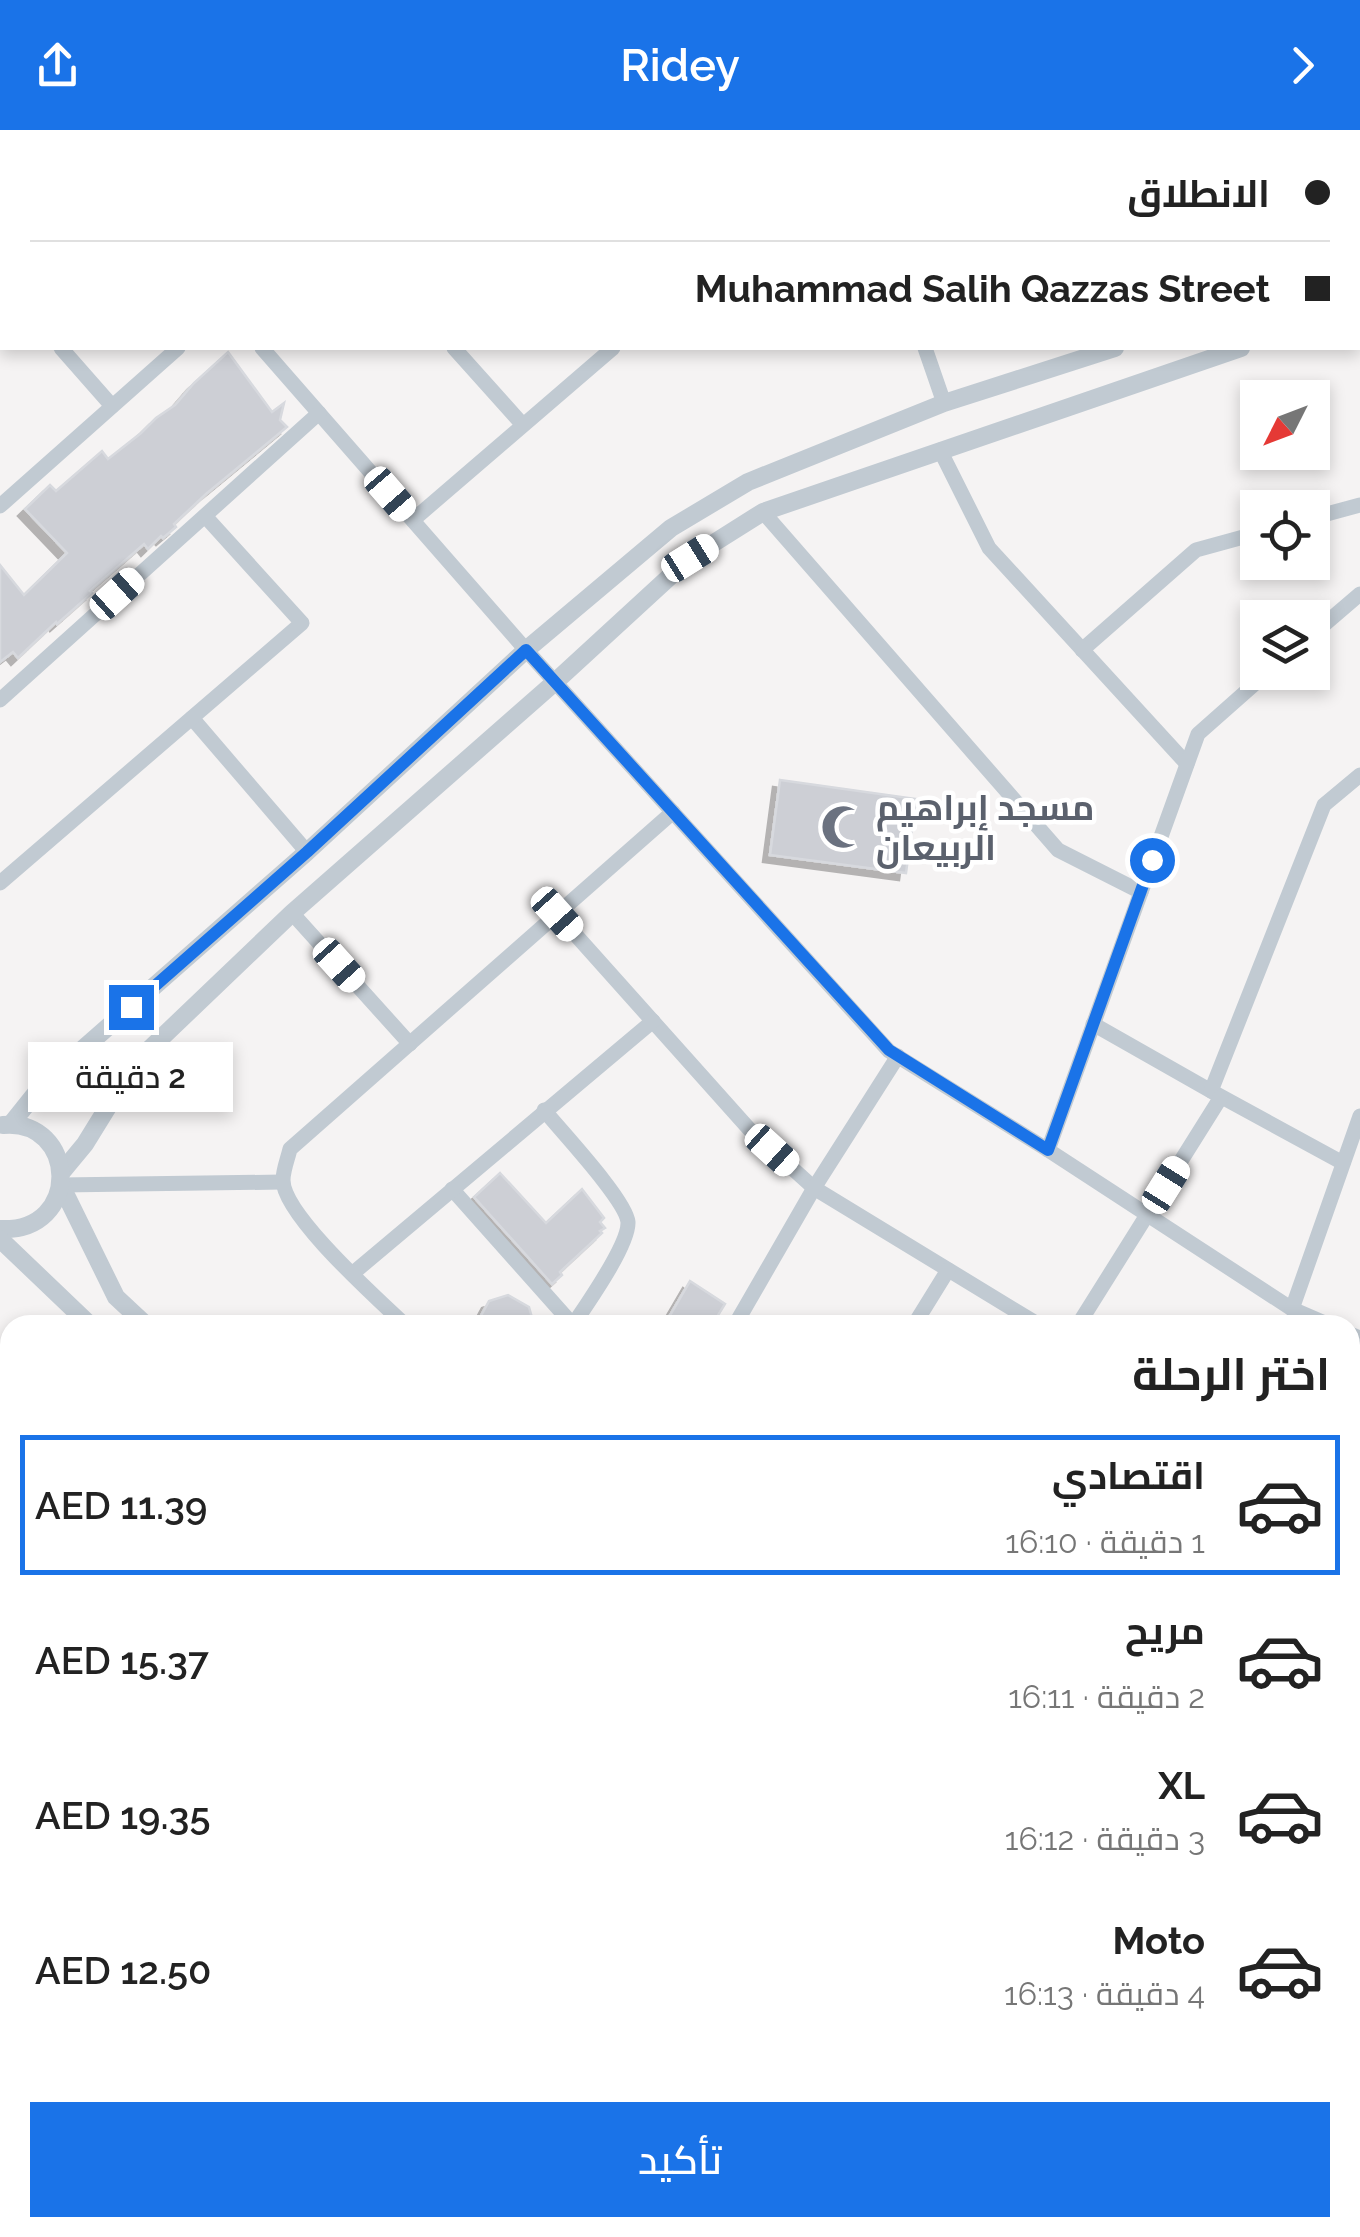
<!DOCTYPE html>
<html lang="ar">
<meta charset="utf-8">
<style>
body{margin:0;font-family:Raleway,Cairo,sans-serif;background:#f6f6f6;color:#222;direction:rtl;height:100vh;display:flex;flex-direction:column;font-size:38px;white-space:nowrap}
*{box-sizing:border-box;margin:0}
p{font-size:32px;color:#767676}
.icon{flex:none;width:55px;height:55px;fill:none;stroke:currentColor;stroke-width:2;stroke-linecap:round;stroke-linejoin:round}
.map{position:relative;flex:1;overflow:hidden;direction:ltr}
.side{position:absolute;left:0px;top:1185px;width:1360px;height:922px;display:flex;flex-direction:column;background:#fff;border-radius:30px 30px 0 0;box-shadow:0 5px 15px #0003;direction:rtl}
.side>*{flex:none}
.banner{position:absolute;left:0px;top:0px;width:1360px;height:220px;box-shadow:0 5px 15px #0003;direction:rtl;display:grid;align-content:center;height:220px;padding:0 30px;background:#fff}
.needle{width:65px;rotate:228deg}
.controls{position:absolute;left:1240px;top:250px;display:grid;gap:20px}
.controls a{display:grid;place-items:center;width:90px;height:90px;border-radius:0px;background:#fff;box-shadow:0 5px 15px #0003;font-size:50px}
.end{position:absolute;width:45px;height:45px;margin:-22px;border:12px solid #1a73e8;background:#fff;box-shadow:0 0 0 5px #fff}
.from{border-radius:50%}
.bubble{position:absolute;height:70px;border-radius:0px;background:#fff;box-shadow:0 5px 15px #0003;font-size:32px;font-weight:600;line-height:70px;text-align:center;direction:rtl}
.car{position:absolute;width:30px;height:60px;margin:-30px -15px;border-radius:12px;box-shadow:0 0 8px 2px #0007;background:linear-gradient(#fff 24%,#345 0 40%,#fff 0 76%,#345 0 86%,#fff 0)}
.banner b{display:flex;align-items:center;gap:35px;height:95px;font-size:38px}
.banner b+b{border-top:2px solid #e0e0e0}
.banner i{width:25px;height:25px;background:#222}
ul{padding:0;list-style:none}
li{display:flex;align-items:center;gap:30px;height:140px;margin:0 20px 15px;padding:0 10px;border:5px solid transparent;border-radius:0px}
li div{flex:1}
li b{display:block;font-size:38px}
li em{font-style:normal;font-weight:600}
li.active{border-color:#1a73e8}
li>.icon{width:90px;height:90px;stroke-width:1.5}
h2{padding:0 30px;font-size:45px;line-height:120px}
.primary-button{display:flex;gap:20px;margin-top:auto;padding:20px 30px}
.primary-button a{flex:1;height:115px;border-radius:0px;background:#1a73e8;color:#fff;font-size:40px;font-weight:600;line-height:115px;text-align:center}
header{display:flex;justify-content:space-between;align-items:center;height:130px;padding:0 30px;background:#1a73e8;color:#fff;font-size:45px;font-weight:600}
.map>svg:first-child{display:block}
</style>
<header><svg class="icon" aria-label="forward" viewBox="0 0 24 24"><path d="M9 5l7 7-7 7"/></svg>Ridey<svg class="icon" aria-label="share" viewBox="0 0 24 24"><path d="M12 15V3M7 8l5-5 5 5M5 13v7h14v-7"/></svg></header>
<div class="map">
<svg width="1360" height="2107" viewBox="0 0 1360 2107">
<defs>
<filter id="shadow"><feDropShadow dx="-7" dy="7" stdDeviation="0" flood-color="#0004"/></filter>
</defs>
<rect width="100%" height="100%" fill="#f5f3f3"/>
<g fill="#cdcfd5" stroke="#d7d9de" stroke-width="2.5" filter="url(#shadow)">
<polygon points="228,222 272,282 284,273 280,290 287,297 206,364 174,394 176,397 163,408 161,406 148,419 144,414 90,461 92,463 57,494 56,492 18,528 13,522 0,532 0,435 24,465 67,423 25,379 50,355 56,361 102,321 108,329 141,303 156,288 175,275 194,253"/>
<polygon points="780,650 916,669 906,743 770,725"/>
<polygon points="500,1043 546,1093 582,1059 604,1088 600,1092 605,1098 600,1101 602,1103 560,1142 562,1145 552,1154 474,1067"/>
<polygon points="690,1151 725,1174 712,1195 683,1195 669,1187"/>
<polygon points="508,1165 529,1177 534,1195 476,1195 489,1171"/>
</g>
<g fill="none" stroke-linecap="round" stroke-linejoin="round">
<polyline stroke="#c1cad2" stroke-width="8" points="1350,2013 1360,1998"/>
<g stroke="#c1cad2" stroke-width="15">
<polyline points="69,0 71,2"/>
<polyline points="262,0 264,2"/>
<polyline points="455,0 457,2"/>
<polyline points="1110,0 1111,2"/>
<polyline points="791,2 799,0"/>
<polyline points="1170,2 1173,0"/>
<polyline points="0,147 2,150"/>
<polyline points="0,178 2,176"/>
<polyline points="61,218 112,276"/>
<polyline points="262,218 526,520 889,921 1048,1020 1292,1179 1329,1195"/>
<polyline points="454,218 522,294"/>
<polyline points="925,218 944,273"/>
<polyline points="940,320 989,418 1187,634"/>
<polyline points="0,376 178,218"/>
<polyline points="763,382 1058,720 1141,762"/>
<polyline points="1312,388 1360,375"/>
<polyline points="413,390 613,218"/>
<polyline points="1312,505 1360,464"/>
<polyline points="1082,520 1196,420 1258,403"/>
<polyline points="0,570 319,283"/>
<polyline points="192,588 307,722"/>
<polyline points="0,753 302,493 205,386"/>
<polyline points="292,783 410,914"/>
<polyline points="557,784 750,1000 814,1058 1039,1195"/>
<polyline points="1093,894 1211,961 1343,1033"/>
<polyline points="1211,961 1324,675 1360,645"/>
<path d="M 544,980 C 561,1001 626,1070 628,1092 C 629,1115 587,1174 573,1195"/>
<polyline points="1048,1020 1198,604 1268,542"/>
<polyline points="61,1055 282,1052"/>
<polyline points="452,1059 573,1195"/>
<polyline points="352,1144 653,891"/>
<polyline points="1292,1179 1360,986"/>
<path d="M 405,1195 C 378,1169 283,1085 283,1050 C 283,1040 288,1028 290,1019 L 673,682"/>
<polyline points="735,1195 814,1058 898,926"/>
<polyline points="914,1195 948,1140"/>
<polyline points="1078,1195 1221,967"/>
<polyline points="1350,1204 1360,1208"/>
<polyline points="0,1275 10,1281"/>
<polyline points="0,1312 10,1313"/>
<polyline points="0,1327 10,1333"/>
<polyline points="1350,1366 1360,1369"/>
<polyline points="0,1477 10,1459"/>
<polyline points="0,1521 10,1528"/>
<polyline points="1350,1572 1360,1557"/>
<polyline points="0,1700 10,1698"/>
<polyline points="1350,1795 1360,1783"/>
<polyline points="0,1866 10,1866"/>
<polyline points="1350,1908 1360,1915"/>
<polyline points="0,2057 10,2056"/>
<polyline points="65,2098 65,2107"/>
<polyline points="725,2098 725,2107"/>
<polyline points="233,2107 233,2098"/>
<polyline points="566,2107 566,2098"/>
</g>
<g stroke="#c1cad2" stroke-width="18">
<polyline points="1358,138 1360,137"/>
<polyline points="1358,178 1360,177"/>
<polyline points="11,994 43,954 307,722 526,520 671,398 748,352 944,273 1115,218"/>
<polyline points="61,1043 85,1014 135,933 292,783 555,552 690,428 763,382 1241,218"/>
<polyline points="61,1055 116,1167 146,1195"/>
<path d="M 0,1099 C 83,1103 77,988 3,995"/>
<polyline points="0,1109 90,1195"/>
<polyline points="1217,2098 1221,2107"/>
<polyline points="1241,2098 1252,2107"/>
<polyline points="1324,2098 1355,2107"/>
</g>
</g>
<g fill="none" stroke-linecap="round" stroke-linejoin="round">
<polyline stroke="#1a73e8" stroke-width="12" points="131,877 307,722 526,520 889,920 1048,1020 1152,730"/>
</g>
<defs>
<g id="mosque-bare" transform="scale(3.45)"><path d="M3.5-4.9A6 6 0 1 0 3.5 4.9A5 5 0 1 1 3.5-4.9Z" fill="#6b7280" stroke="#fff" stroke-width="2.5" paint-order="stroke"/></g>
</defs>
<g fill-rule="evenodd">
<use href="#mosque-bare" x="843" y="697"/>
</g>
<g text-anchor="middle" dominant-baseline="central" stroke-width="9" stroke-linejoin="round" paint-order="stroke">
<g font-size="35" font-weight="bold" fill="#5b616d" stroke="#fff" text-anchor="start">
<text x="876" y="677">مسجد إبراهيم<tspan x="876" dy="40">الربيعان</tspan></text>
</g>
</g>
</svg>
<div class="controls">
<a><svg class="needle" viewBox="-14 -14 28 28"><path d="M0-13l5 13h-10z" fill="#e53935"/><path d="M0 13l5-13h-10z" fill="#767676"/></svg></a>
<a><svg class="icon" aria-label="locate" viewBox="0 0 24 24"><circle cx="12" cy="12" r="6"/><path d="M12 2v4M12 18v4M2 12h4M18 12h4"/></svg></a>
<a><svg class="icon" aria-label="layers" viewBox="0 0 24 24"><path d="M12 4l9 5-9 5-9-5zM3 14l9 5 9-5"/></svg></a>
</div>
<i class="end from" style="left:1152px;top:730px"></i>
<i class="end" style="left:131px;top:877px"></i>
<div class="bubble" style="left:28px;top:912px;width:205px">2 دقيقة</div>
<i class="car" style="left:390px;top:364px;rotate:139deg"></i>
<i class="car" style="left:690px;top:428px;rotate:58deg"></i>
<i class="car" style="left:117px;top:464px;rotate:48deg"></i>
<i class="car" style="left:557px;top:784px;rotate:138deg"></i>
<i class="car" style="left:339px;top:835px;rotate:138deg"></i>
<i class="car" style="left:772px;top:1020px;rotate:132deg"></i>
<i class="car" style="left:1166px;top:1055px;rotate:32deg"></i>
<div class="banner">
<b><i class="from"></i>الانطلاق</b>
<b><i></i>Muhammad Salih Qazzas Street</b>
</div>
<section class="side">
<h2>اختر الرحلة</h2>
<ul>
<li class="active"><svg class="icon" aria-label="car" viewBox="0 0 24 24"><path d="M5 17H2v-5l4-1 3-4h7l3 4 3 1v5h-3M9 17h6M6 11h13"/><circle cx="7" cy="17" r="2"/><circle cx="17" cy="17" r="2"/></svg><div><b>اقتصادي</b><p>1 دقيقة · 16:10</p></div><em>AED 11.39</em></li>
<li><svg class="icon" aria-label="car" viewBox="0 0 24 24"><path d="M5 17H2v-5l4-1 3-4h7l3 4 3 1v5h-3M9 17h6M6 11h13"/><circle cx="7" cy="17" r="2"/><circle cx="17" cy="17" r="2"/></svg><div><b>مريح</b><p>2 دقيقة · 16:11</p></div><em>AED 15.37</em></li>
<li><svg class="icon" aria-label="car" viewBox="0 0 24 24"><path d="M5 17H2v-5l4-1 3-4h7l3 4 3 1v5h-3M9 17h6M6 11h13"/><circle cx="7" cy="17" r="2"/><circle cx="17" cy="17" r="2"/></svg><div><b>XL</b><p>3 دقيقة · 16:12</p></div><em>AED 19.35</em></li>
<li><svg class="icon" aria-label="car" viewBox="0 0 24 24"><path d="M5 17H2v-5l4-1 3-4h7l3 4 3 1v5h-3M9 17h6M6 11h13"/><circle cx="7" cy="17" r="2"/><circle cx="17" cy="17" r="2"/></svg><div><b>Moto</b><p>4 دقيقة · 16:13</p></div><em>AED 12.50</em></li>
</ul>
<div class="primary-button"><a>تأكيد</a></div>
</section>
</div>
